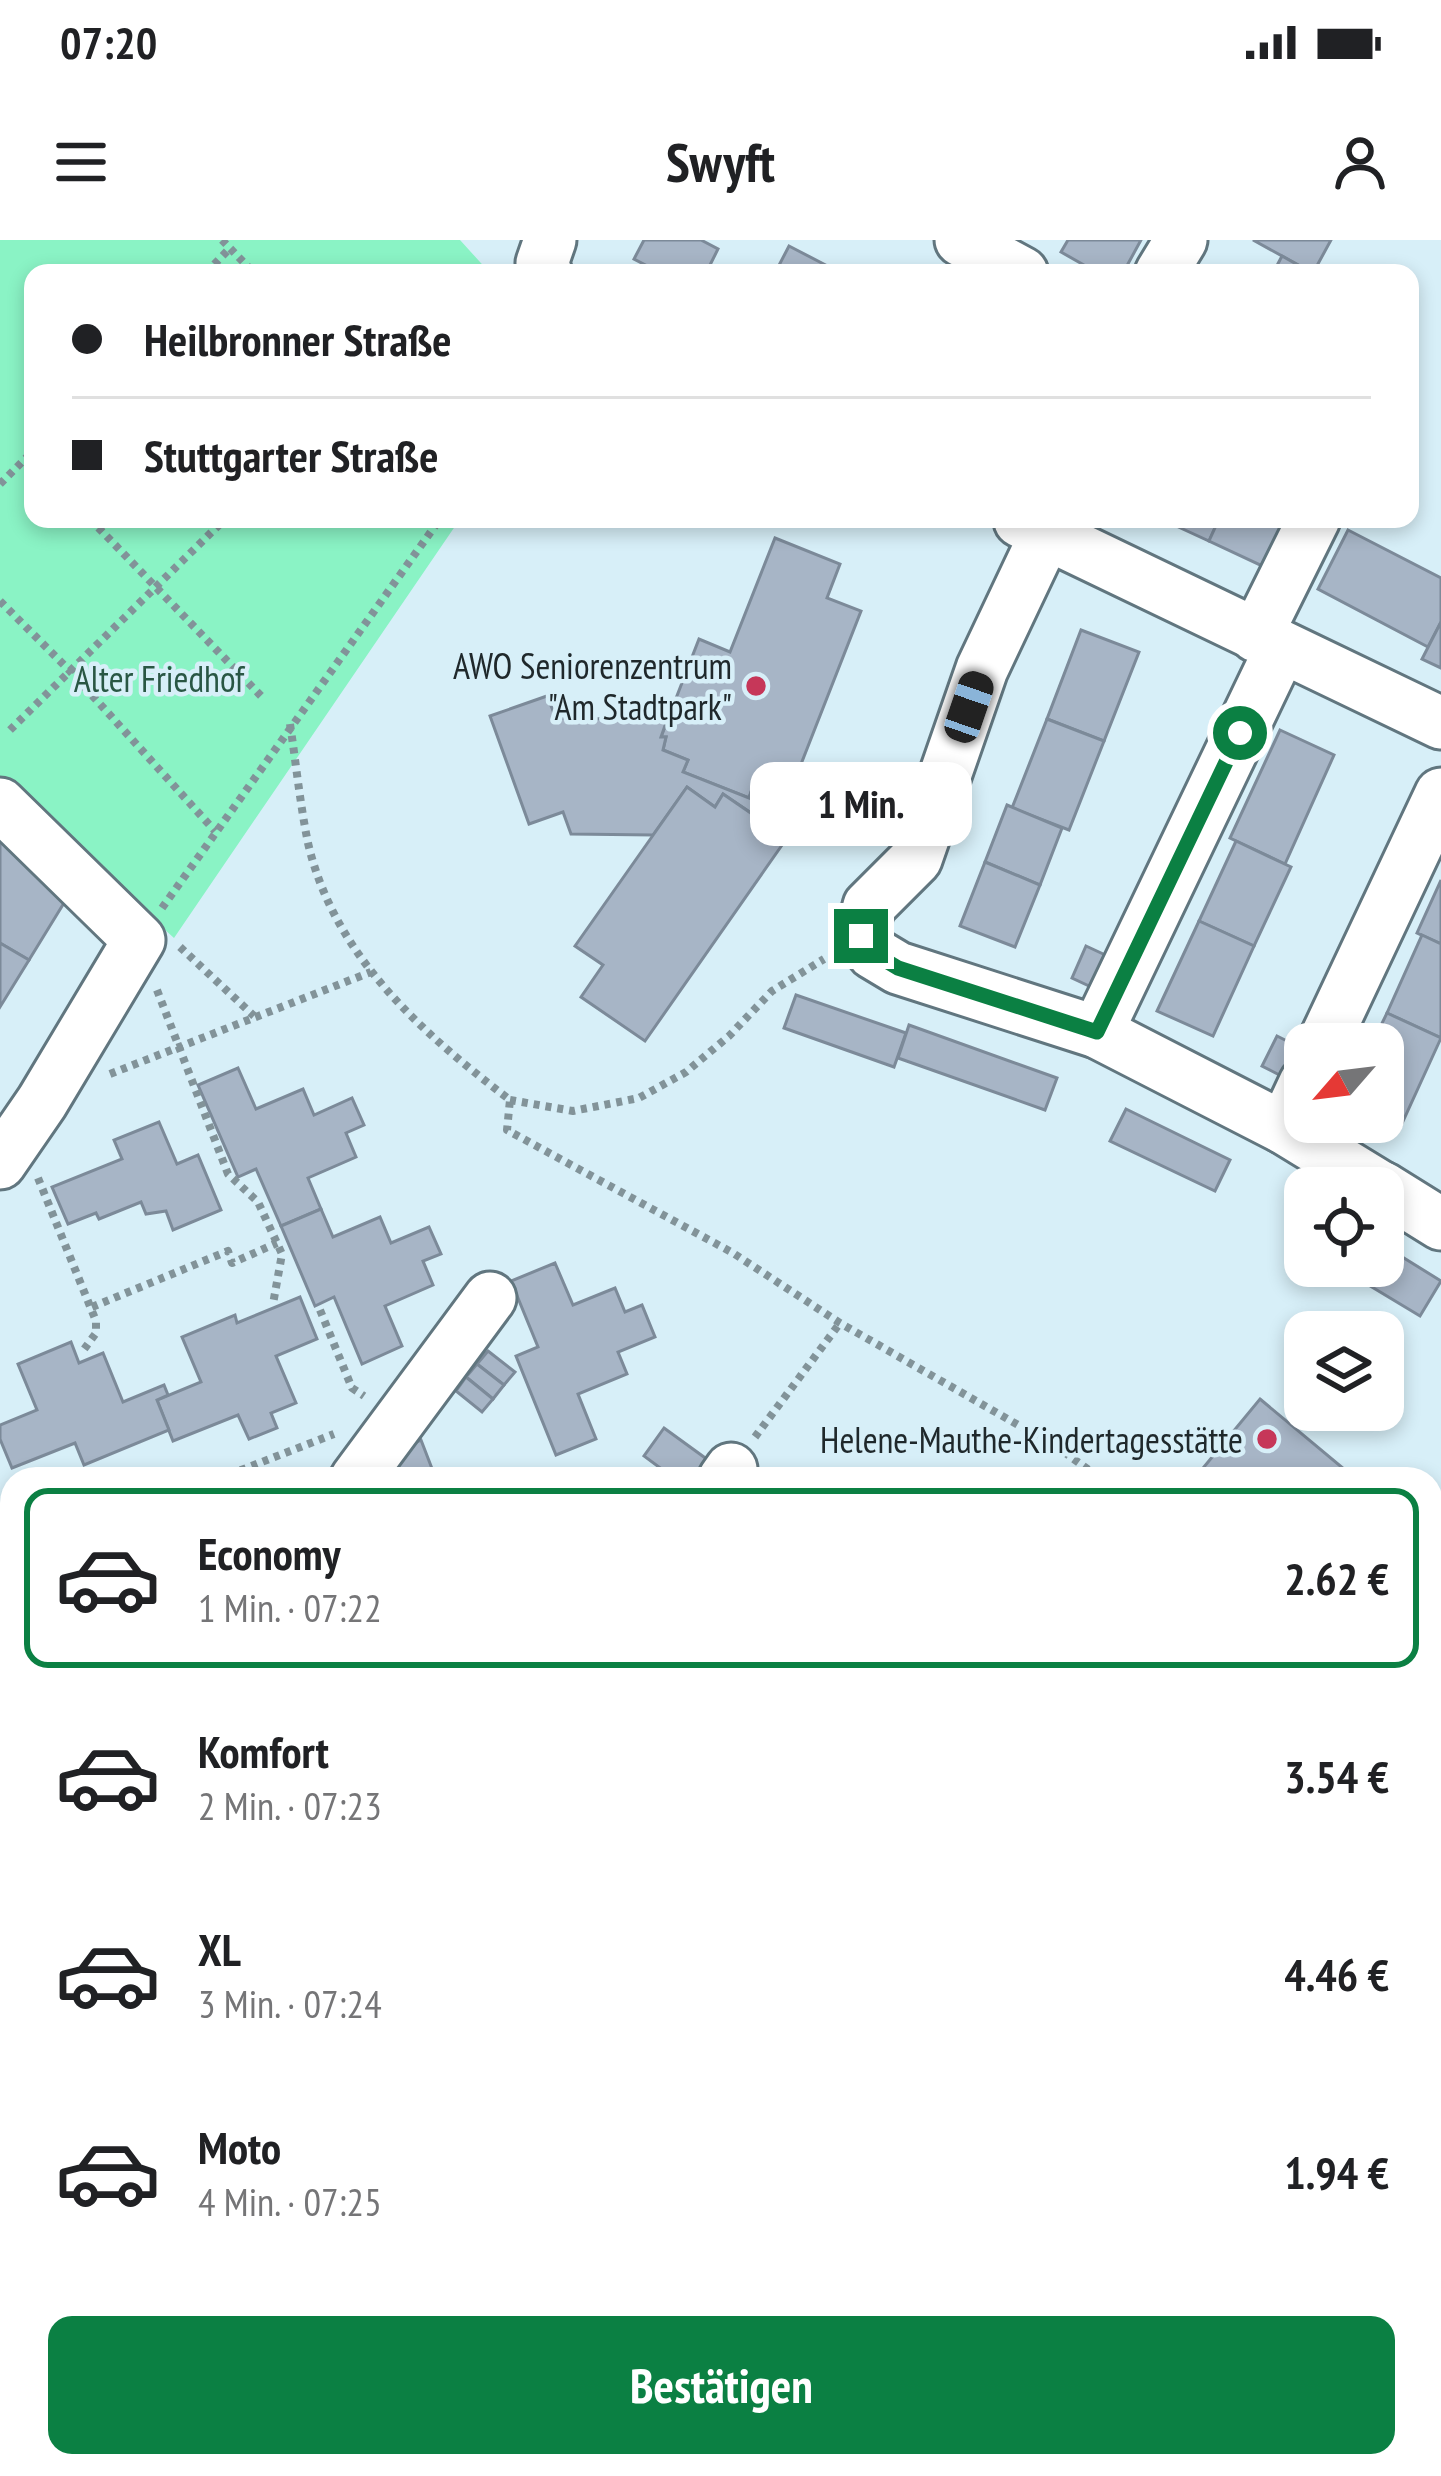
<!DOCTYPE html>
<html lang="de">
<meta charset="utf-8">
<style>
body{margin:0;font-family:"PT Sans Narrow",sans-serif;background:#f6f6f6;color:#202124;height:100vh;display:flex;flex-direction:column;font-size:45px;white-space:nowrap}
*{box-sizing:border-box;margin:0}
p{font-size:39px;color:#757577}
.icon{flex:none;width:66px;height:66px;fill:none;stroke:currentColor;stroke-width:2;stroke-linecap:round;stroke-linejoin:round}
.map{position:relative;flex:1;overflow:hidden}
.sheet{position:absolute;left:0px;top:1227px;width:1443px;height:1011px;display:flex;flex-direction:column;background:#fff;border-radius:36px 36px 0 0;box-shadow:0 6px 18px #0003}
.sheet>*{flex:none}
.banner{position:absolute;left:24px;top:24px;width:1395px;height:264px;border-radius:24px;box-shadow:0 6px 18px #0003;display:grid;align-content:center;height:264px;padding:0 48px;background:#fff}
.needle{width:78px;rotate:242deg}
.tools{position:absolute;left:1284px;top:783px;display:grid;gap:24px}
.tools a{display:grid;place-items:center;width:120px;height:120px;border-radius:24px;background:#fff;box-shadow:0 6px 18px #0003;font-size:60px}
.end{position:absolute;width:54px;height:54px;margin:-27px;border:15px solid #0b8043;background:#fff;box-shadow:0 0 0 6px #fff}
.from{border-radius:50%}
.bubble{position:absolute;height:84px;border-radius:24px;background:#fff;box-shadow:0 6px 18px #0003;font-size:39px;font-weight:600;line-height:84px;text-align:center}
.car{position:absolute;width:36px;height:72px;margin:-36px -18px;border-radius:15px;box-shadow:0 0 9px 3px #0007;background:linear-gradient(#222 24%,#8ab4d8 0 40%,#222 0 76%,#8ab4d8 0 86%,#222 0)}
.banner b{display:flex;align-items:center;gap:42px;height:114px;font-size:45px}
.banner b+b{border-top:3px solid #e0e0e0}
.banner i{width:30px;height:30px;background:#202124}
ul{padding:21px 0 0;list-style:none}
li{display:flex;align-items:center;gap:36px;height:180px;margin:0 24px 18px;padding:0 24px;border:6px solid transparent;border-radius:24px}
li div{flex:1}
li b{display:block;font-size:45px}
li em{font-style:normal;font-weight:600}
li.active{border-color:#0b8043}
li>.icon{width:108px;height:108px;stroke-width:1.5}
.button{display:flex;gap:24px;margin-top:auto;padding:24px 48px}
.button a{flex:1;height:138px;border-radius:24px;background:#0b8043;color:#fff;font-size:48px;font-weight:600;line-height:138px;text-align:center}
.status{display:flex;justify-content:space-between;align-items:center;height:84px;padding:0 60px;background:#fff;direction:ltr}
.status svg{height:33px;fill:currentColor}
header{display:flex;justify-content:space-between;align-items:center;height:156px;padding:0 48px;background:#fff;font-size:54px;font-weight:600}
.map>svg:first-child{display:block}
</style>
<div class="status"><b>07:20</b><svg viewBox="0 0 49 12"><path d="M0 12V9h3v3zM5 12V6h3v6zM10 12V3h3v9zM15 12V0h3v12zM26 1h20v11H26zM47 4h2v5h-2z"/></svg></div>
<header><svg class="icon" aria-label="menu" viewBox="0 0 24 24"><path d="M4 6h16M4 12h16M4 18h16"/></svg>Swyft<svg class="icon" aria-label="person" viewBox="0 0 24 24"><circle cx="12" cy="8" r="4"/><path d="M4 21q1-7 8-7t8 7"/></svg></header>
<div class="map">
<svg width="1441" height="2236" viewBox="0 0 1441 2236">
<rect width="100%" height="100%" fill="#d7eff8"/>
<polygon fill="#c5e5f2" points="0,1718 12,1738 12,2226 285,2226 278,2236 0,2236"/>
<polygon fill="#8af3c5" points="0,0 460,0 490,33 33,33 33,279 460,279 174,698 0,540"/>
<g fill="#a7b5c6" stroke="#7c8a99" stroke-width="3">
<polygon points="644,0 701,0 718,9 706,33 661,33 634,19"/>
<polygon points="1068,0 1141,0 1123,33 1098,33 1061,12"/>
<polygon points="1253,0 1331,0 1313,33"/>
<polygon points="789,6 841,33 775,33"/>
<polygon points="1282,16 1312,33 1273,33"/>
<polygon points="1161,279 1219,279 1209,301"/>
<polygon points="1219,279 1297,279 1273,331 1209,301"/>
<polygon points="1348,290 1441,338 1441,382 1428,407 1318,349"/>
<polygon points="775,298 840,324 827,358 861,371 785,565 751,552 749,558 683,532 688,520 663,510 666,497 661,497 699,399 730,412"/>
<polygon points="1441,382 1441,428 1422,419"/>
<polygon points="1081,390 1139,412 1104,501 1047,479"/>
<polygon points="547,456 556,478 667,480 661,497 666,497 663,510 688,520 683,532 749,558 751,552 773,561 766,583 723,554 715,567 687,547 653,595 571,594 563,572 529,584 490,476"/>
<polygon points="1047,479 1104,501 1069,590 1012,568"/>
<polygon points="1280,490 1334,515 1285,624 1230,598"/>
<polygon points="687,547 715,567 723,554 787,598 645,801 581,757 603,725 575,706"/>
<polygon points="1007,565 1062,588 1040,645 985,622"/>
<polygon points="0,599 75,645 29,720 0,703"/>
<polygon points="1236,601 1291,627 1254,706 1199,681"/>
<polygon points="985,622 1040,645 1015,707 960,686"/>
<polygon points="1441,640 1441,704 1417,693"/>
<polygon points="1199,681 1254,706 1213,796 1157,771"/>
<polygon points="1422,695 1441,704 1441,798 1387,773"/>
<polygon points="0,703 29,720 0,767"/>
<polygon points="1086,706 1116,720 1102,752 1072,738"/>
<polygon points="796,755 906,793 894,827 784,788"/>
<polygon points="1387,773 1441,798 1399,890 1380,882 1383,804 1372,804"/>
<polygon points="909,785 1057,838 1045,870 898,818"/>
<polygon points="1277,796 1305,810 1293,842 1262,826"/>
<polygon points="238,828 256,869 303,849 314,875 352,858 364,885 346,893 356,917 308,938 321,969 281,986 256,929 238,937 198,845"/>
<polygon points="1126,869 1230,920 1215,951 1110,901"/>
<polygon points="159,882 177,924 198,915 221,970 173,990 166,971 146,974 141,962 99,979 96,973 68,984 52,947 122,919 114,900"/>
<polygon points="321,969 333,997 380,977 391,1003 429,987 441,1014 423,1021 433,1045 385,1066 402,1106 362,1124 334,1057 315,1066 281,986"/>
<polygon points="1383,1005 1441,1041 1420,1076 1337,1026 1383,1026"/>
<polygon points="555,1023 573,1065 615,1048 625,1072 642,1065 655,1097 618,1112 627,1134 578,1154 596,1199 556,1215 516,1116 538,1107 511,1041"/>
<polygon points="300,1057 317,1099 276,1116 296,1163 271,1173 277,1188 249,1199 238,1175 173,1201 157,1160 201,1142 182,1097 235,1075 237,1083"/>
<polygon points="71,1102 79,1123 103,1113 123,1162 164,1145 168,1155 157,1160 169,1190 84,1225 75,1203 12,1228 0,1199 0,1185 37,1170 18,1124"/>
<polygon points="488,1111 515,1132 504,1145 477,1124"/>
<polygon points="477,1124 504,1145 493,1159 466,1137"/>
<polygon points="466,1137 493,1159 482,1172 456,1151"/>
<polygon points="1260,1159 1356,1239 1194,1239"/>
<polygon points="664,1188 719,1228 712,1239 675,1239 644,1216"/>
<polygon points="421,1200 436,1239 388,1239 380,1217"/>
<polygon points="1431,1258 1441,1266 1441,1421 1431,1413"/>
<polygon points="8,1345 12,1375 1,1379 11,1404 0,1408 0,1348"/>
<polygon points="12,1471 12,1566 0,1539 0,1476"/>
<polygon points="7,2036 12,2039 12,2206 0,2223 0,2046"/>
<polygon points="1441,2062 1441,2125 1431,2118 1431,2076"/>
<polygon points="1431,2164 1441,2171 1441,2198 1431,2212"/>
<polygon points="70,2226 105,2226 98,2236 84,2236"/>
<polygon points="105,2226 226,2226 219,2236 98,2236"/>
<polygon points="356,2226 429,2226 443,2236 348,2236"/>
<polygon points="829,2226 918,2226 911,2236 843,2236"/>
<polygon points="1040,2226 1154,2226 1167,2236 1033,2236"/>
<polygon points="1342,2226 1421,2226 1413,2236 1355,2236"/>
</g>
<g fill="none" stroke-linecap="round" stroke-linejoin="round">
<g stroke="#61767f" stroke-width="57">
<g id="minor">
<polyline points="961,0 1022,33"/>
<polyline points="546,33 542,23 550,0"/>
<polyline points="1161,33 1181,0"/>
<polyline points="1053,279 982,429 916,619 869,666 861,696 873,713 898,728 1097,792 1284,888 1382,948"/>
<polyline points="1020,281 1441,483"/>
<polyline points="1256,396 1314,279"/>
<polyline points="0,564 139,700 42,862 0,923"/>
<polyline points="1097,792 1281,408"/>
<polyline points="1323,804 1441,554"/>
<polyline points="1284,888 1305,843"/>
<polyline points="1383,948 1441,984"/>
<polyline points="356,1239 490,1058"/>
<polyline points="724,1239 731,1229"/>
<polyline points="0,1666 12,1686"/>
<polyline points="0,1923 12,1914"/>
<polyline points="0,1990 12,1981"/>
<polyline points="502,2226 516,2236"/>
<polyline points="1264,2226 1277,2236"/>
<polyline points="292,2236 299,2226"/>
<polyline points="990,2236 997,2226"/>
</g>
</g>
<g stroke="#829399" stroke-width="8" stroke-dasharray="6 6" stroke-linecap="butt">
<polyline points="222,0 254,33"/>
<polyline points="206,33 230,8"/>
<polyline points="0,244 33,211"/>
<polyline points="90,279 262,457"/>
<polyline points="0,361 70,431 215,591"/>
<path d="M 290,484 C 296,523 300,564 308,603 C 334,716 422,793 510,860 L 507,890 L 733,1013 L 840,1083 L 1060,1209 L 1101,1239"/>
<polyline points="10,490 225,279"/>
<polyline points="162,668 440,279"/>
<polyline points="180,707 254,776"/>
<polyline points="157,750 228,934 258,962 282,1014 273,1064"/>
<polyline points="110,834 371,732"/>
<polyline points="510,860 573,871 639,858 686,832 729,796 772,751 824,719"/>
<polyline points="38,938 96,1081 96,1093 82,1112"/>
<polyline points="92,1067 228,1011 232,1023 277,1003"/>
<polyline points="320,1070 352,1148 364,1156"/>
<polyline points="755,1197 840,1083"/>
<polyline points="218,1239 334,1194"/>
<polyline points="0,1283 12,1278"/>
<polyline points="1431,1446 1441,1450"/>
<polyline points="1431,1531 1441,1540"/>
<polyline points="1431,1647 1441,1634"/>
<polyline points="0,1795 12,1787"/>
<polyline points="0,2231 12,2214"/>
<polyline points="67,2236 73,2228"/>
</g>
<use href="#minor" stroke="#fff" stroke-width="51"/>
</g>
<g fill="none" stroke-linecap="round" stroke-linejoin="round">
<polyline stroke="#0b8043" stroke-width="15" points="861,696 873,713 898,728 1097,792 1240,493"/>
</g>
<g fill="#c63759" stroke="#d7eff8" stroke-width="4.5">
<circle cx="756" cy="446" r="12"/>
<circle cx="1267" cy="1199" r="12"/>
</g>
<g text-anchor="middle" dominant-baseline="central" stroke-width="9" stroke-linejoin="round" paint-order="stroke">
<g font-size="36" fill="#1f282b" stroke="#d7eff8" text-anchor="end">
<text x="732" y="425">AWO Seniorenzentrum<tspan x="732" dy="41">"Am Stadtpark"</tspan></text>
<text x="1243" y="1199">Helene-Mauthe-Kindertagesstätte</text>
</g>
<g font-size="36" fill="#295744" stroke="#d7eff8">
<text x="159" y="438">Alter Friedhof</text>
</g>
</g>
</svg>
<div class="tools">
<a><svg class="needle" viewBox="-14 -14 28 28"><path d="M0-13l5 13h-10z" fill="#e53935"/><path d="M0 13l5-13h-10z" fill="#757577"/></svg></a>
<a><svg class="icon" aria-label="locate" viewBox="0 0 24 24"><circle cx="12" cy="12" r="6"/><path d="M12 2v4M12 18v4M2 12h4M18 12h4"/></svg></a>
<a><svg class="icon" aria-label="layers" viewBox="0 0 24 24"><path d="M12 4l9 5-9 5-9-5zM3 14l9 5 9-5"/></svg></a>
</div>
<i class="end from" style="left:1240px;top:493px"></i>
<i class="end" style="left:861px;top:696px"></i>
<div class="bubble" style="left:750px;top:522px;width:222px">1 Min.</div>
<i class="car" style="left:969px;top:467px;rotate:19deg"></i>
<div class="banner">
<b><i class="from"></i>Heilbronner Straße</b>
<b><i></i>Stuttgarter Straße</b>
</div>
<section class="sheet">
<ul>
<li class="active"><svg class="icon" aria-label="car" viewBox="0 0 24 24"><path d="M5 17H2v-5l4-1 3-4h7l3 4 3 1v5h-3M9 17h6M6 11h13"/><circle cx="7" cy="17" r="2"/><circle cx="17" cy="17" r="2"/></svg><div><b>Economy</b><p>1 Min. · 07:22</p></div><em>2.62 €</em></li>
<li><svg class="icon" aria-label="car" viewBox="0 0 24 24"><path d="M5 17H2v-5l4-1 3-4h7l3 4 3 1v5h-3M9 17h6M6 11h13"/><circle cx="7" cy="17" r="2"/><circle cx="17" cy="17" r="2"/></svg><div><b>Komfort</b><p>2 Min. · 07:23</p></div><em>3.54 €</em></li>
<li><svg class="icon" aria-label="car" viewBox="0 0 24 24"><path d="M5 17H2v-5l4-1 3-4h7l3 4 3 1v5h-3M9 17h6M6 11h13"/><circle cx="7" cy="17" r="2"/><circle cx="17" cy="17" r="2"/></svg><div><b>XL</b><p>3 Min. · 07:24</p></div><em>4.46 €</em></li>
<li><svg class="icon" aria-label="car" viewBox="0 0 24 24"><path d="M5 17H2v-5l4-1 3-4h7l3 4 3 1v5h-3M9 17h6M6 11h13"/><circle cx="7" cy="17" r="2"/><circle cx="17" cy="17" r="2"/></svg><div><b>Moto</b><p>4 Min. · 07:25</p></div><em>1.94 €</em></li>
</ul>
<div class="button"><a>Bestätigen</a></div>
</section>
</div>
